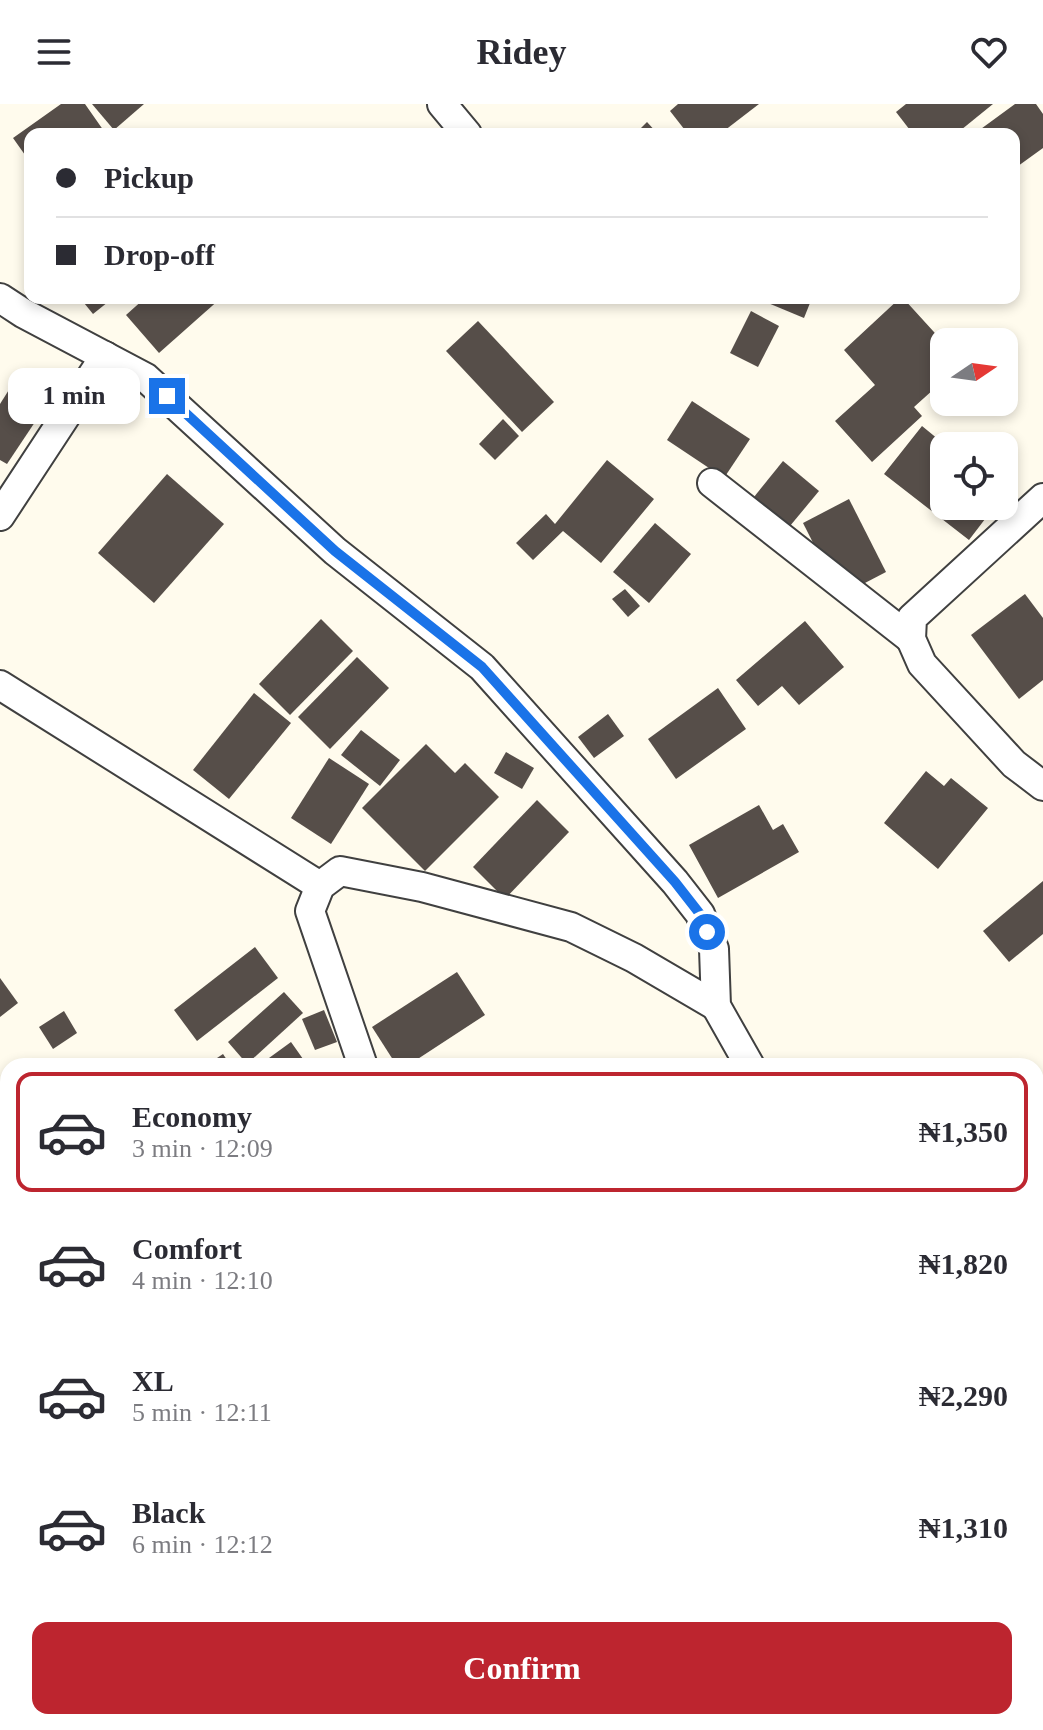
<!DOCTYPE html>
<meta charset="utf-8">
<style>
body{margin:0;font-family:"Times New Roman",serif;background:#f2f2f3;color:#2b2b33;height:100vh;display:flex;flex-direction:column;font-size:30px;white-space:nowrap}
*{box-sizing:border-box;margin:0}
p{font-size:26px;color:#7c7c81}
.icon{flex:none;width:44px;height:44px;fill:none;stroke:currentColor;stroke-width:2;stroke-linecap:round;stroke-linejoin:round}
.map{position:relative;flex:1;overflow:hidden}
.details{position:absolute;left:0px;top:954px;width:1044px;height:672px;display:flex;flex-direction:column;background:#fff;border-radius:24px 24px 0 0;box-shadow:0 4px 12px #0003}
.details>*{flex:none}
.hud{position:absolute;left:24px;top:24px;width:996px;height:176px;border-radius:16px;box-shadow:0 4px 12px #0003;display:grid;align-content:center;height:176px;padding:0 32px;background:#fff}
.needle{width:52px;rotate:77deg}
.fabs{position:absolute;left:930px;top:224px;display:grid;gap:16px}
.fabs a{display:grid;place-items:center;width:88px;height:88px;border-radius:16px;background:#fff;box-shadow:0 4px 12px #0003;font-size:40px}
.end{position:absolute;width:36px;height:36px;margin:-18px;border:10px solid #1a73e8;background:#fff;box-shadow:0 0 0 4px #fff}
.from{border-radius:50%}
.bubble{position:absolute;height:56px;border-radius:16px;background:#fff;box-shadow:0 4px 12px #0003;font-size:26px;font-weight:700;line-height:56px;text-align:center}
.hud b{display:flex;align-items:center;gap:28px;height:76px;font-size:30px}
.hud b+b{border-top:2px solid #e1e1e2}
.hud i{width:20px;height:20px;background:#2b2b33}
ul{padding:14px 0 0;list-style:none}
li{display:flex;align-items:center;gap:24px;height:120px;margin:0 16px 12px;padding:0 16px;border:4px solid transparent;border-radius:16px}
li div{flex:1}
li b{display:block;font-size:30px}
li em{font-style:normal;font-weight:700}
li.on{border-color:#bd252f}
li>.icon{width:72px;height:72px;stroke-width:1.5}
.button{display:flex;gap:16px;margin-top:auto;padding:16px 32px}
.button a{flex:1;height:92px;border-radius:16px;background:#bd252f;color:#fff;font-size:32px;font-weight:700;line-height:92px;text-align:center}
header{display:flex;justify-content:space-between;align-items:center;height:104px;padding:0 32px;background:#fff;font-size:36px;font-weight:700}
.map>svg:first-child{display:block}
</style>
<header><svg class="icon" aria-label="menu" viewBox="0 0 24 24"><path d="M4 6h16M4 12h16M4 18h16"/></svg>Ridey<svg class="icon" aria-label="heart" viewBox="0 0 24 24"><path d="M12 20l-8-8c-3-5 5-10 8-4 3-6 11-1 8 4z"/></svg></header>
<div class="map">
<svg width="1043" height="1626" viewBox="0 0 1043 1626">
<rect width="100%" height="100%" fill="#fffbed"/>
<g fill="#564e49">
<polygon points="61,0 85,0 106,30 30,30 30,58 13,34"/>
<polygon points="92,0 144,0 114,26"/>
<polygon points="678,0 759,0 720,30 688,30 670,7"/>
<polygon points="906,0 993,0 956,30 913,30 896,8"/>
<polygon points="1015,0 1036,0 1043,10 1043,44 1014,65 1014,30 974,30"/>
<polygon points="647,18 658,30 635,30"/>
<polygon points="80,194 113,194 93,210"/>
<polygon points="145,194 221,194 159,249 126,211"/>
<polygon points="756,194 812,194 804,214"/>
<polygon points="900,194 903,194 944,239 944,276 914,303 922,312 872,358 835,317 875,281 844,246"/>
<polygon points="751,207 779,222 758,263 730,249"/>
<polygon points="478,217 554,298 522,328 446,247"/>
<polygon points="12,281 45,303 7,360 0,356 0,300"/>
<polygon points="692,297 750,335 724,374 667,336"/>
<polygon points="503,315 519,332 495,356 479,340"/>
<polygon points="922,322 944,340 944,402 995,402 969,436 884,370"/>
<polygon points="607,356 654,395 601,459 563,427 533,456 516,439 546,410 555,420"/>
<polygon points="783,357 819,387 785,428 750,398"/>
<polygon points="167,370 224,420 154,499 98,449"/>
<polygon points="849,395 886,468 840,492 803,419"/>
<polygon points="655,419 691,450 649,499 613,468"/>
<polygon points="625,485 640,502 628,513 612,495"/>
<polygon points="1025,490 1043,514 1043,576 1019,595 971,531"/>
<polygon points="321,515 353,547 290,611 259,580"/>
<polygon points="805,517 844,563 799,601 782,582 758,602 736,576"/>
<polygon points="357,553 389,584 330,645 298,613"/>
<polygon points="718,584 746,625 676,675 648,635"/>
<polygon points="254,589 291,619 229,695 193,666"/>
<polygon points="608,610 624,632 594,654 578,633"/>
<polygon points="361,626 400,656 380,682 341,651"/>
<polygon points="426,640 455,669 465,659 499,693 425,767 362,704"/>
<polygon points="506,648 534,664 522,685 494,669"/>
<polygon points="329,654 369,680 331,740 291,714"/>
<polygon points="926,667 944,682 951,674 988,704 938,765 884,719"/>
<polygon points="537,696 569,728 505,795 473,763"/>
<polygon points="759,701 773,726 783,720 799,748 718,794 689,741"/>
<polygon points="1043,777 1043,830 1009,858 983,827"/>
<polygon points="255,843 278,874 197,937 174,906"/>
<polygon points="457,868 485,911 407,962 397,962 372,923"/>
<polygon points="0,874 18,899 0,913"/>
<polygon points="284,888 303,909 247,960 228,938"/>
<polygon points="324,906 337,938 315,946 302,915"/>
<polygon points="64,907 77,929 53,945 39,923"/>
<polygon points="291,938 308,962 312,958 316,962 258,962"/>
<polygon points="223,950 231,962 205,962"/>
<polygon points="1043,1025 1043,1048 1036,1036 1036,1029"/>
<polygon points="1,1438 8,1440 8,1530 0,1528"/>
<polygon points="312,1618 383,1618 376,1626 305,1626"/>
</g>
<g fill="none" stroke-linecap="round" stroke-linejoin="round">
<g stroke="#404040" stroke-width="32">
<g id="street">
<polyline points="442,0 467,30"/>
<polyline points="0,194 23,209 146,274 335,447 482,563 675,778 700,810 714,845 716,902 750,962"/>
<polyline points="712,379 911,535"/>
<polyline points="1043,394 912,514 911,535 922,560 1014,660 1043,682"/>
<polyline points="0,412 105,252"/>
<polyline points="0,581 320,782"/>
<polyline points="363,962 310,807 320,782 340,767 422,783 571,823 634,854 716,902"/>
<polyline points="0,1009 8,1011"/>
<polyline points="1036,1176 1043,1172"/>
<polyline points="0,1381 8,1384"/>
<polyline points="822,1618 862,1626"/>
<polyline points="1013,1626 1013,1618"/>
</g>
</g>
<use href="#street" stroke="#fff" stroke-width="28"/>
</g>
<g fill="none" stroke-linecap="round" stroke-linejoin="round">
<polyline stroke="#1a73e8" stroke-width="10" points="167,292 335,447 482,563 675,778 700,810 707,828"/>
</g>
</svg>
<div class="fabs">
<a><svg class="needle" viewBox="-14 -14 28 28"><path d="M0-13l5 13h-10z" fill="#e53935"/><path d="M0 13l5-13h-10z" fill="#7c7c81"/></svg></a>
<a><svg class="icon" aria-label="locate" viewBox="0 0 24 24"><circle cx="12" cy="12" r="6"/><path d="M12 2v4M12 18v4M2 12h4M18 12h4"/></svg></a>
</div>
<i class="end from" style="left:707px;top:828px"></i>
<i class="end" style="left:167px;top:292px"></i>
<div class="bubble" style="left:8px;top:264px;width:132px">1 min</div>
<div class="hud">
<b><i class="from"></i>Pickup</b>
<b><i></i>Drop-off</b>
</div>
<section class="details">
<ul>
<li class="on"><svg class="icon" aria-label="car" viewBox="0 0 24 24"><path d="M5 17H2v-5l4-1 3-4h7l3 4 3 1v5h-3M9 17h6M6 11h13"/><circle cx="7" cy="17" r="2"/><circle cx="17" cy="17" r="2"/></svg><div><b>Economy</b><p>3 min · 12:09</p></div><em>₦1,350</em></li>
<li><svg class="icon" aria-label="car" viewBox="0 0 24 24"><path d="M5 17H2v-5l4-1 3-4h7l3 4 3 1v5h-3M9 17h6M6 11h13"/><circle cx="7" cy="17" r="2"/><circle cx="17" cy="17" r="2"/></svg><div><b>Comfort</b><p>4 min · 12:10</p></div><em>₦1,820</em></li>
<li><svg class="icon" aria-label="car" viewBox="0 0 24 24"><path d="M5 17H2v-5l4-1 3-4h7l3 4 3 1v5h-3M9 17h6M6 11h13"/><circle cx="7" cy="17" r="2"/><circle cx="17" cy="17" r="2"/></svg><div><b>XL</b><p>5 min · 12:11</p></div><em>₦2,290</em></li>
<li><svg class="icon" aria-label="car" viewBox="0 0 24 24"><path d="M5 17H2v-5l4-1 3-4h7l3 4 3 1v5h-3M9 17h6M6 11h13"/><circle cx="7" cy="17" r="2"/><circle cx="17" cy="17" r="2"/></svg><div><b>Black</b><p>6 min · 12:12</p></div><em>₦1,310</em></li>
</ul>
<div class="button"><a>Confirm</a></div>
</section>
</div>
